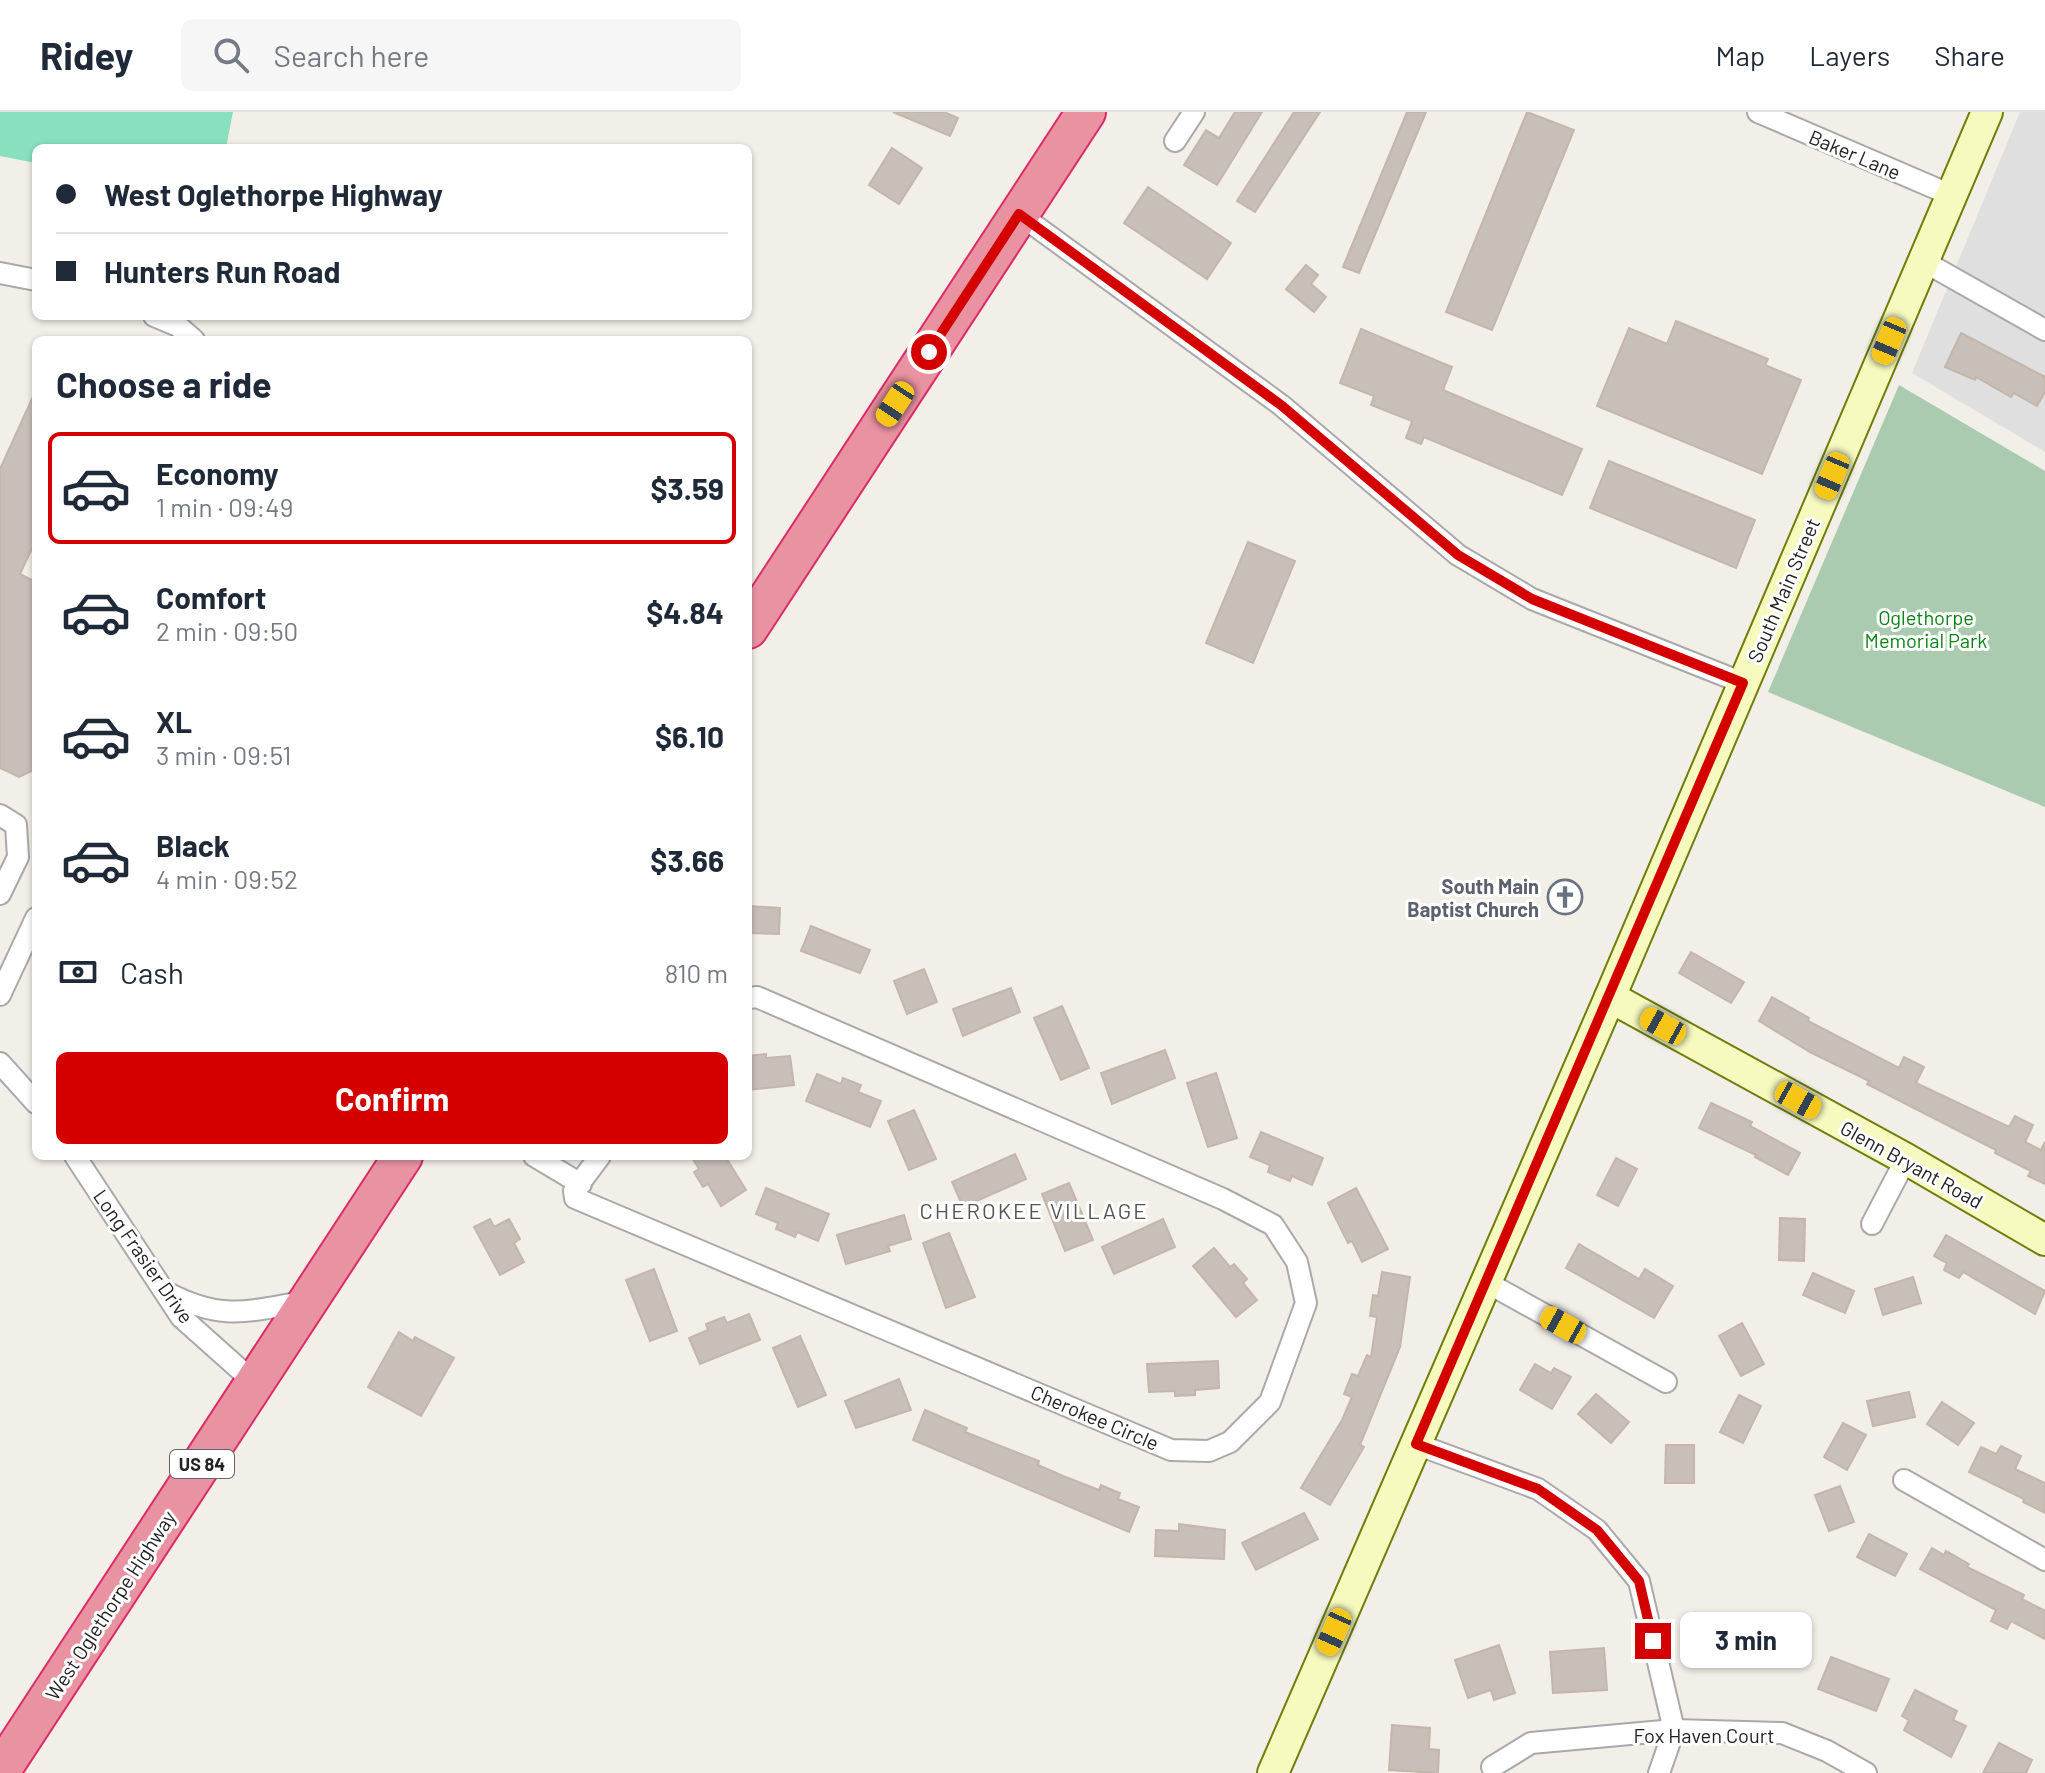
<!DOCTYPE html>
<meta charset="utf-8">
<style>
body{margin:0;font-family:Barlow,sans-serif;background:#f6f6f7;color:#1f2937;height:100vh;display:flex;flex-direction:column;font-size:30px;white-space:nowrap}
*{box-sizing:border-box;margin:0}
p{font-size:26px;color:#747a83}
.icon{flex:none;width:44px;height:44px;fill:none;stroke:currentColor;stroke-width:2;stroke-linecap:round;stroke-linejoin:round}
.map{position:relative;flex:1;overflow:hidden}
.side{position:absolute;left:32px;top:224px;width:720px;height:824px;display:flex;flex-direction:column;background:#fff;border-radius:12px;box-shadow:0 2px 6px #0004}
.side>*{flex:none}
.guide{position:absolute;left:32px;top:32px;width:720px;height:176px;border-radius:12px;box-shadow:0 2px 6px #0004;display:grid;align-content:center;height:176px;padding:0 24px;background:#fff}
.end{position:absolute;width:36px;height:36px;margin:-18px;border:10px solid #d40000;background:#fff;box-shadow:0 0 0 4px #fff}
.from{border-radius:50%}
.bubble{position:absolute;height:56px;border-radius:12px;background:#fff;box-shadow:0 2px 6px #0004;font-size:26px;font-weight:700;line-height:56px;text-align:center}
.car{position:absolute;width:24px;height:48px;margin:-24px -12px;border-radius:10px;box-shadow:0 0 6px 2px #0007;background:linear-gradient(#f5c518 24%,#345 0 40%,#f5c518 0 76%,#345 0 86%,#f5c518 0)}
.guide b{display:flex;align-items:center;gap:28px;height:76px;font-size:30px}
.guide b+b{border-top:2px solid #e0e1e3}
.guide i{width:20px;height:20px;background:#1f2937}
ul{padding:0;list-style:none}
li{display:flex;align-items:center;gap:24px;height:112px;margin:0 16px 12px;padding:0 8px;border:4px solid transparent;border-radius:12px}
li div{flex:1}
li b{display:block;font-size:30px}
li em{font-style:normal;font-weight:700}
li.active{border-color:#d40000}
li>.icon{width:72px;height:72px;stroke-width:1.5}
h2{padding:0 24px;font-size:36px;line-height:96px}
.pay{display:flex;align-items:center;gap:20px;height:88px;padding:0 24px;font-size:30px}
.pay p{margin-inline-start:auto}
.primary-button{display:flex;gap:16px;margin-top:auto;padding:16px 24px}
.primary-button a{flex:1;height:92px;border-radius:12px;background:#d40000;color:#fff;font-size:32px;font-weight:700;line-height:92px;text-align:center}
header{display:flex;align-items:center;gap:48px;box-sizing:border-box;height:112px;padding:0 40px;background:#fff;border-bottom:2px solid #e0e1e3}
header strong{font-size:38px}
nav{display:flex;gap:44px;margin-inline-start:auto;font-size:28px}
.search{width:560px;height:72px;background:#f6f6f7;display:flex;align-items:center;gap:20px;box-sizing:border-box;padding:0 28px;border-radius:12px;color:#747a83;font-size:30px}
.map>svg:first-child{display:block}
</style>
<header>
<strong>Ridey</strong>
<div class="search"><svg class="icon" aria-label="search" viewBox="0 0 24 24"><circle cx="10" cy="10" r="6"/><path d="M15 15l6 6"/></svg>Search here</div>
<nav><a>Map</a><a>Layers</a><a>Share</a></nav>
</header>
<div class="map">
<svg width="2045" height="1661" viewBox="0 0 2045 1661">
<rect width="100%" height="100%" fill="#f2efe9"/>
<polygon fill="#e0dfdf" points="2020,0 2045,0 2045,340 1912,261"/>
<polygon fill="#aacbaf" points="1899,273 2045,359 2045,695 1768,580"/>
<polygon fill="#88e0be" points="0,0 233,0 226,36 36,36 36,51 0,44"/>
<g fill="#c7bfb8" stroke="#c4b6ab" stroke-width="2">
<polygon points="893,0 944,0 958,6 950,24"/>
<polygon points="1235,0 1262,0 1217,73 1184,53 1206,18 1219,26"/>
<polygon points="1294,0 1320,0 1255,100 1237,89"/>
<polygon points="1407,0 1426,0 1359,161 1343,155"/>
<polygon points="1527,0 1574,18 1492,218 1446,200"/>
<polygon points="892,36 922,56 899,92 869,73"/>
<polygon points="1148,75 1231,131 1207,167 1124,111"/>
<polygon points="1306,153 1318,163 1311,172 1326,185 1314,200 1286,177"/>
<polygon points="1676,209 1768,247 1765,253 1801,268 1762,362 1597,294 1629,216 1667,232"/>
<polygon points="1361,217 1452,255 1443,278 1582,337 1562,383 1424,325 1421,332 1406,326 1412,309 1371,293 1374,284 1340,271"/>
<polygon points="1961,221 2045,265 2045,280 2037,294 2014,281 2011,285 1976,265 1975,268 1945,255"/>
<polygon points="36,278 36,428 20,462 36,470 36,657 19,665 0,656 0,357"/>
<polygon points="1609,349 1755,408 1736,456 1590,396"/>
<polygon points="1248,430 1295,449 1253,551 1206,531"/>
<polygon points="748,794 780,796 779,822 748,821"/>
<polygon points="811,814 870,838 860,861 801,839"/>
<polygon points="1691,840 1744,870 1731,891 1679,861"/>
<polygon points="924,857 937,890 907,902 894,869"/>
<polygon points="1011,876 1020,900 963,924 953,897"/>
<polygon points="1772,885 1809,906 1808,909 1899,956 1904,945 1924,955 1916,971 2009,1015 2015,1004 2033,1013 2025,1030 2041,1038 2045,1030 2045,1072 2028,1064 2031,1059 1995,1041 1996,1038 1867,972 1869,969 1810,940 1759,909"/>
<polygon points="1062,894 1089,956 1061,968 1034,906"/>
<polygon points="1165,938 1175,966 1112,992 1101,961"/>
<polygon points="766,942 766,946 790,944 794,973 748,978 748,944"/>
<polygon points="1216,961 1237,1026 1208,1035 1187,971"/>
<polygon points="817,962 841,972 843,966 861,973 858,980 881,989 870,1015 806,989"/>
<polygon points="1711,991 1752,1010 1750,1014 1800,1041 1788,1063 1755,1045 1756,1043 1699,1016"/>
<polygon points="914,998 936,1047 909,1058 888,1009"/>
<polygon points="1261,1020 1323,1046 1312,1073 1292,1064 1290,1069 1268,1060 1270,1053 1250,1045"/>
<polygon points="1015,1042 1026,1067 963,1095 952,1070"/>
<polygon points="691,1044 725,1044 746,1078 721,1094 708,1072 703,1075 694,1060 699,1057"/>
<polygon points="1616,1046 1637,1057 1618,1094 1597,1083"/>
<polygon points="1069,1071 1093,1128 1065,1139 1042,1082"/>
<polygon points="766,1076 829,1102 818,1129 797,1120 795,1125 776,1117 778,1111 756,1102"/>
<polygon points="1356,1076 1388,1137 1362,1150 1352,1129 1348,1131 1328,1091"/>
<polygon points="904,1103 911,1127 888,1134 890,1139 846,1152 837,1123"/>
<polygon points="1780,1106 1805,1107 1804,1149 1779,1148"/>
<polygon points="490,1107 494,1115 509,1107 520,1127 514,1131 524,1150 500,1163 474,1115"/>
<polygon points="1163,1107 1175,1135 1114,1162 1102,1135"/>
<polygon points="949,1121 975,1185 946,1196 923,1131"/>
<polygon points="1946,1123 2045,1179 2035,1202 1963,1160 1959,1166 1944,1158 1947,1151 1934,1144"/>
<polygon points="1579,1132 1639,1167 1645,1157 1673,1174 1654,1206 1566,1156"/>
<polygon points="1214,1136 1230,1155 1234,1152 1247,1167 1243,1171 1257,1188 1236,1205 1193,1154"/>
<polygon points="654,1157 677,1219 650,1229 626,1168"/>
<polygon points="1382,1160 1410,1165 1400,1235 1360,1333 1364,1335 1330,1393 1301,1376 1342,1308 1352,1285 1344,1282 1352,1262 1358,1264 1367,1243 1371,1245 1377,1205 1370,1204 1373,1183 1378,1184"/>
<polygon points="1813,1161 1854,1179 1845,1201 1803,1183"/>
<polygon points="1913,1165 1921,1191 1883,1203 1875,1177"/>
<polygon points="749,1202 760,1228 700,1252 689,1226 708,1218 706,1212 724,1205 727,1211"/>
<polygon points="1742,1211 1764,1252 1741,1264 1719,1224"/>
<polygon points="399,1220 413,1229 415,1225 454,1246 421,1304 368,1275"/>
<polygon points="800,1224 826,1283 798,1295 773,1236"/>
<polygon points="1218,1249 1219,1276 1195,1278 1195,1283 1175,1284 1175,1279 1149,1280 1147,1252"/>
<polygon points="1535,1252 1551,1261 1554,1256 1571,1265 1552,1297 1520,1278"/>
<polygon points="899,1267 911,1298 856,1316 845,1289"/>
<polygon points="1909,1280 1915,1305 1873,1314 1867,1289"/>
<polygon points="1596,1282 1629,1310 1611,1331 1578,1302"/>
<polygon points="1739,1283 1761,1294 1743,1331 1720,1320"/>
<polygon points="1942,1290 1974,1311 1958,1333 1927,1312"/>
<polygon points="925,1298 967,1316 965,1320 1039,1349 1038,1353 1063,1364 1099,1378 1101,1373 1120,1381 1118,1387 1139,1395 1129,1420 913,1328"/>
<polygon points="1843,1311 1866,1323 1847,1358 1824,1345"/>
<polygon points="1666,1333 1694,1333 1694,1371 1665,1371"/>
<polygon points="2001,1334 2021,1344 2015,1357 2045,1371 2045,1401 2023,1390 2024,1387 1969,1360 1981,1335 1996,1342"/>
<polygon points="1840,1374 1854,1410 1829,1419 1815,1383"/>
<polygon points="1304,1401 1318,1427 1256,1458 1242,1431"/>
<polygon points="1179,1412 1225,1418 1224,1447 1155,1444 1156,1418 1179,1419"/>
<polygon points="1869,1422 1907,1442 1895,1464 1857,1445"/>
<polygon points="1932,1436 1944,1443 1946,1439 1969,1452 1967,1455 2024,1483 2022,1487 2045,1499 2045,1527 2011,1509 2007,1517 1991,1509 1996,1498 1920,1457"/>
<polygon points="1499,1533 1515,1581 1494,1588 1491,1578 1468,1586 1455,1548"/>
<polygon points="1604,1536 1607,1578 1553,1581 1550,1540"/>
<polygon points="1831,1545 1889,1567 1876,1599 1818,1577"/>
<polygon points="1915,1578 1957,1599 1953,1608 1966,1614 1951,1645 1904,1618 1909,1608 1902,1604"/>
<polygon points="1392,1613 1430,1616 1429,1637 1439,1638 1438,1661 1389,1658"/>
<polygon points="1999,1631 2032,1648 2026,1661 1983,1661"/>
</g>
<g fill="none" stroke-linecap="round" stroke-linejoin="round">
<g stroke="#a9a9a9" stroke-width="24">
<g id="street">
<polyline points="1758,0 1951,83"/>
<polyline points="1175,29 1194,0"/>
<polyline points="1019,102 1281,293 1458,443 1532,487 1743,571"/>
<polyline points="1923,149 2045,218"/>
<polyline points="0,161 36,168"/>
<polyline points="154,204 178,214 194,228"/>
<polyline points="0,703 16,713 18,745 0,782"/>
<polyline points="0,883 36,806"/>
<polyline points="0,951 36,991"/>
<polyline points="75,1044 181,1205 255,1271"/>
<polyline points="534,1044 581,1072"/>
<polyline points="600,1044 574,1079 575,1086 1171,1338 1209,1339 1230,1330 1270,1290 1306,1191 1297,1150 1273,1113 1223,1087 757,885 748,886"/>
<polyline points="1872,1112 1906,1047"/>
<polyline points="1486,1170 1666,1270"/>
<path d="M 166,1180 C 223,1210 248,1199 308,1189"/>
<polyline points="1416,1332 1538,1377 1597,1418 1639,1469 1674,1618 1659,1661"/>
<polyline points="1904,1368 2045,1448"/>
<polyline points="1492,1655 1531,1631 1674,1618 1782,1621 1827,1639 1866,1661"/>
</g>
</g>
<g stroke="#707d05" stroke-width="34">
<g id="secondary">
<polyline points="1610,885 1906,1047 2045,1128"/>
<polyline points="1273,1661 1610,885 1987,0"/>
</g>
</g>
<g stroke="#dc2a67" stroke-width="42">
<g id="highway">
<polyline points="748,517 1086,0"/>
<polyline points="0,1660 403,1044"/>
</g>
</g>
<use href="#street" stroke="#fff" stroke-width="20"/>
<use href="#secondary" stroke="#f7fabf" stroke-width="30"/>
<use href="#highway" stroke="#e892a2" stroke-width="38"/>
</g>
<g fill="none" stroke-linecap="round" stroke-linejoin="round">
<polyline stroke="#d40000" stroke-width="10" points="929,240 1019,102 1281,293 1458,443 1532,487 1743,571 1416,1332 1538,1377 1597,1418 1639,1469 1653,1529"/>
</g>
<defs>
<g id="church-ring" transform="scale(1.8)"><circle r="9.5" fill="#fff" stroke="#6b7280" stroke-width="1.5"/><path d="M-1.2-6h2.4v3.5h3.3v2.4h-3.3V6h-2.4V-.1h-3.3v-2.4h3.3Z" fill="#6b7280"/></g>
</defs>
<g fill-rule="evenodd">
<use href="#church-ring" x="1565" y="785"/>
</g>
<g text-anchor="middle" dominant-baseline="central" stroke-width="6" stroke-linejoin="round" paint-order="stroke">
<rect fill="#fff" stroke="#646464" stroke-width="2" x="170" y="1338" width="64" height="28" rx="6"/>
<g font-size="18" font-weight="bold" fill="#222">
<text x="202" y="1352">US 84</text>
</g>
<g font-size="20" fill="#222" stroke="#fff">
<text transform="translate(1855 42) rotate(23)">Baker Lane</text>
<text transform="translate(1783 478) rotate(-67)">South Main Street</text>
<text transform="translate(1912 1052) rotate(29)">Glenn Bryant Road</text>
<text transform="translate(144 1144) rotate(55)">Long Frasier Drive</text>
<text transform="translate(1095 1305) rotate(23)">Cherokee Circle</text>
<text transform="translate(110 1493) rotate(-57)">West Oglethorpe Highway</text>
<text x="1704" y="1623">Fox Haven Court</text>
</g>
<g font-size="20" fill="#0c8416" stroke="#fff">
<text x="1926" y="505">Oglethorpe<tspan x="1926" dy="23">Memorial Park</tspan></text>
</g>
<g font-size="20" font-weight="bold" fill="#5b616d" stroke="#fff" text-anchor="end">
<text x="1539" y="774">South Main<tspan x="1539" dy="23">Baptist Church</tspan></text>
</g>
<g font-size="22" letter-spacing="2" fill="#555" stroke="#fff">
<text x="1034" y="1098">CHEROKEE VILLAGE</text>
</g>
</g>
</svg>
<i class="end from" style="left:929px;top:240px"></i>
<i class="end" style="left:1653px;top:1529px"></i>
<div class="bubble" style="left:1680px;top:1500px;width:132px">3 min</div>
<i class="car" style="left:1889px;top:229px;rotate:203deg"></i>
<i class="car" style="left:895px;top:292px;rotate:213deg"></i>
<i class="car" style="left:1832px;top:364px;rotate:203deg"></i>
<i class="car" style="left:1663px;top:914px;rotate:299deg"></i>
<i class="car" style="left:1798px;top:988px;rotate:119deg"></i>
<i class="car" style="left:1563px;top:1213px;rotate:299deg"></i>
<i class="car" style="left:1334px;top:1520px;rotate:204deg"></i>
<div class="guide">
<b><i class="from"></i>West Oglethorpe Highway</b>
<b><i></i>Hunters Run Road</b>
</div>
<section class="side">
<h2>Choose a ride</h2>
<ul>
<li class="active"><svg class="icon" aria-label="car" viewBox="0 0 24 24"><path d="M5 17H2v-5l4-1 3-4h7l3 4 3 1v5h-3M9 17h6M6 11h13"/><circle cx="7" cy="17" r="2"/><circle cx="17" cy="17" r="2"/></svg><div><b>Economy</b><p>1 min · 09:49</p></div><em>$3.59</em></li>
<li><svg class="icon" aria-label="car" viewBox="0 0 24 24"><path d="M5 17H2v-5l4-1 3-4h7l3 4 3 1v5h-3M9 17h6M6 11h13"/><circle cx="7" cy="17" r="2"/><circle cx="17" cy="17" r="2"/></svg><div><b>Comfort</b><p>2 min · 09:50</p></div><em>$4.84</em></li>
<li><svg class="icon" aria-label="car" viewBox="0 0 24 24"><path d="M5 17H2v-5l4-1 3-4h7l3 4 3 1v5h-3M9 17h6M6 11h13"/><circle cx="7" cy="17" r="2"/><circle cx="17" cy="17" r="2"/></svg><div><b>XL</b><p>3 min · 09:51</p></div><em>$6.10</em></li>
<li><svg class="icon" aria-label="car" viewBox="0 0 24 24"><path d="M5 17H2v-5l4-1 3-4h7l3 4 3 1v5h-3M9 17h6M6 11h13"/><circle cx="7" cy="17" r="2"/><circle cx="17" cy="17" r="2"/></svg><div><b>Black</b><p>4 min · 09:52</p></div><em>$3.66</em></li>
</ul>
<div class="pay"><svg class="icon" aria-label="cash" viewBox="0 0 24 24"><path d="M3 7h18v10H3z"/><circle cx="12" cy="12" r="2"/></svg>Cash<p>810 m</p></div>
<div class="primary-button"><a>Confirm</a></div>
</section>
</div>
